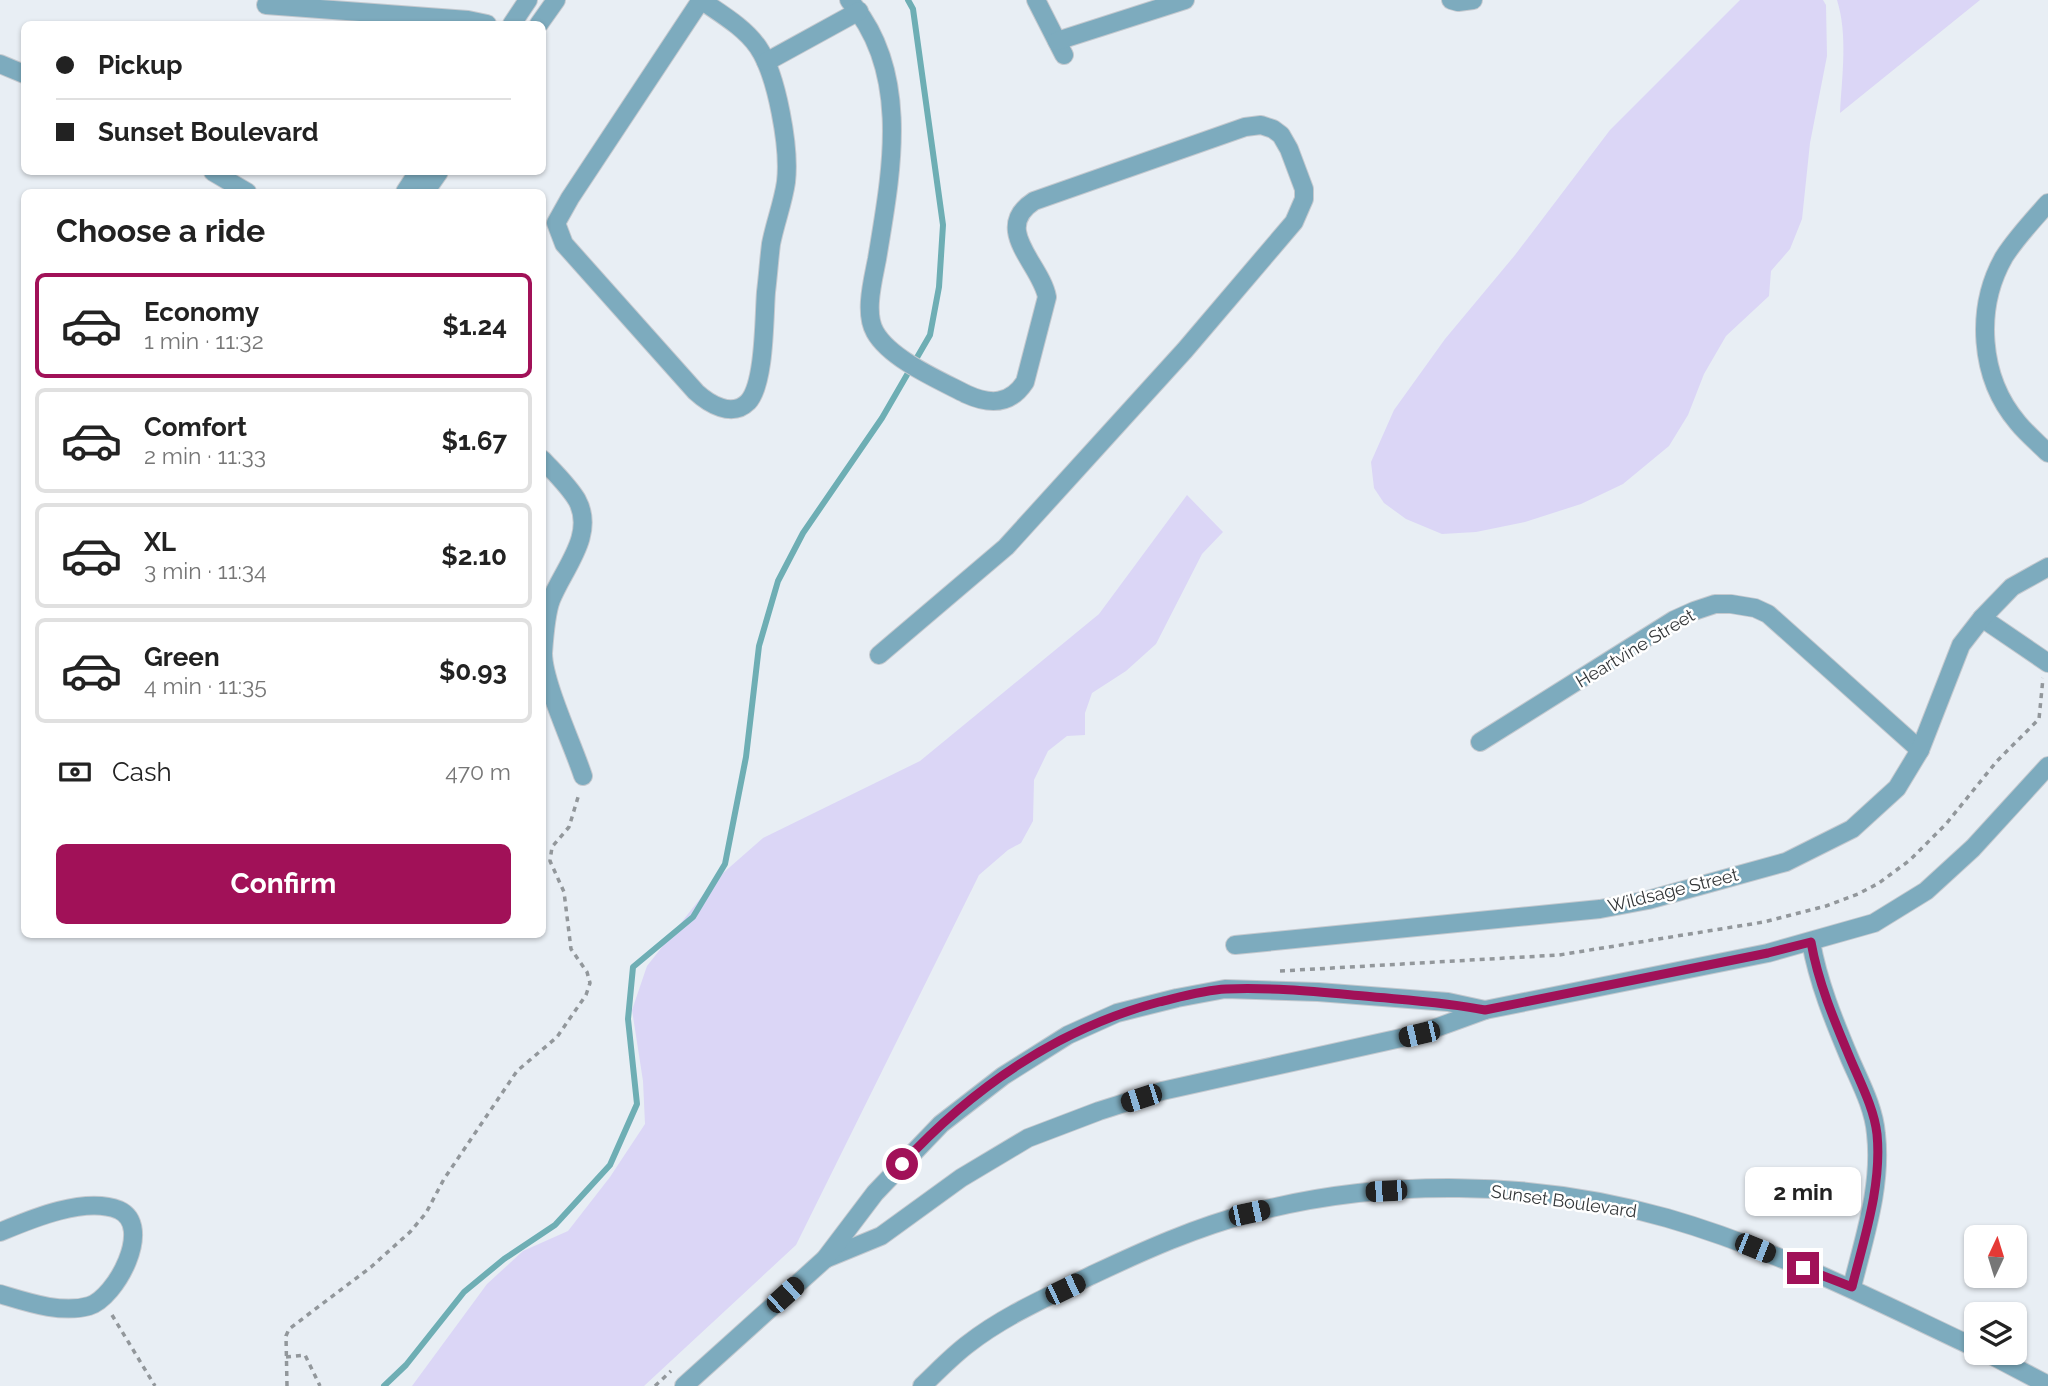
<!DOCTYPE html>
<meta charset="utf-8">
<style>
body{margin:0;font-family:Raleway,sans-serif;background:#f2f2f2;color:#222;height:100vh;display:flex;flex-direction:column;font-size:26px;white-space:nowrap}
*{box-sizing:border-box;margin:0}
p{font-size:23px;color:#767676}
.icon{flex:none;width:38px;height:38px;fill:none;stroke:currentColor;stroke-width:2;stroke-linecap:round;stroke-linejoin:round}
.map{position:relative;flex:1;overflow:hidden}
.side{position:absolute;left:21px;top:189px;width:525px;height:749px;display:flex;flex-direction:column;background:#fff;border-radius:10px;box-shadow:0 2px 5px #0004}
.side>*{flex:none}
.banner{position:absolute;left:21px;top:21px;width:525px;height:154px;border-radius:10px;box-shadow:0 2px 5px #0004;display:grid;align-content:center;height:154px;padding:0 35px;background:#fff}
.needle{width:46px;rotate:4deg}
.buttons{position:absolute;left:1964px;top:1225px;display:grid;gap:14px}
.buttons a{display:grid;place-items:center;width:63px;height:63px;border-radius:10px;background:#fff;box-shadow:0 2px 5px #0004;font-size:35px}
.end{position:absolute;width:32px;height:32px;margin:-16px;border:9px solid #a11158;background:#fff;box-shadow:0 0 0 4px #fff}
.from{border-radius:50%}
.bubble{position:absolute;height:49px;border-radius:10px;background:#fff;box-shadow:0 2px 5px #0004;font-size:23px;font-weight:700;line-height:49px;text-align:center}
.car{position:absolute;width:21px;height:42px;margin:-21px -10px;border-radius:9px;box-shadow:0 0 5px 2px #0007;background:linear-gradient(#222 24%,#8ab4d8 0 40%,#222 0 76%,#8ab4d8 0 86%,#222 0)}
.banner b{display:flex;align-items:center;gap:24px;height:66px;font-size:26px}
.banner b+b{border-top:2px solid #e0e0e0}
.banner i{width:18px;height:18px;background:#222}
ul{padding:0;list-style:none}
li{display:flex;align-items:center;gap:21px;height:105px;margin:0 14px 10px;padding:0 21px;border:4px solid #e0e0e0;border-radius:10px}
li div{flex:1}
li b{display:block;font-size:26px}
li em{font-style:normal;font-weight:700}
li.current{border-color:#a11158}
li>.icon{width:63px;height:63px;stroke-width:1.5}
h2{padding:0 35px;font-size:32px;line-height:84px}
.pay{display:flex;align-items:center;gap:18px;height:77px;padding:0 35px;font-size:26px}
.pay p{margin-inline-start:auto}
.action{display:flex;gap:14px;margin-top:auto;padding:14px 35px}
.action a{flex:1;height:80px;border-radius:10px;background:#a11158;color:#fff;font-size:28px;font-weight:700;line-height:80px;text-align:center}
.map>svg:first-child{display:block}
</style>
<div class="map">
<svg width="2048" height="1386" viewBox="0 0 2048 1386">
<rect width="100%" height="100%" fill="#e8eef4"/>
<g fill="#dbd6f6">
<polygon points="1740,0 1823,0 1826,5 1827,56 1810,143 1802,219 1790,249 1771,271 1769,296 1726,336 1704,374 1688,415 1669,446 1623,484 1581,504 1525,522 1476,532 1442,534 1406,519 1384,503 1374,488 1371,462 1394,410 1445,339 1515,255 1610,130"/>
<path d="M 1837,0 L 1980,0 L 1840,113 C 1842,76 1848,35 1837,0 Z"/>
<polygon points="1187,495 1223,532 1202,554 1156,644 1126,671 1092,693 1085,713 1085,735 1067,736 1048,751 1034,780 1033,821 1021,843 1008,850 979,875 796,1245 644,1386 412,1386 487,1284 523,1251 568,1231 610,1177 645,1124 643,1081 632,1010 647,966 714,881 763,838 920,761 1099,614"/>
</g>
<g fill="none" stroke-linecap="round" stroke-linejoin="round">
<polyline stroke="#6eaeb4" stroke-width="6" points="384,1386 406,1365 464,1292 504,1259 555,1225 610,1165 637,1104 628,1019 633,967 693,917 725,864 746,757 759,646 778,581 803,533 882,418 930,335 939,287 943,225 913,9 908,0"/>
<g stroke="#c4c9cf" stroke-width="20">
<g id="minor">
<path d="M 701,0 C 721,14 744,27 758,47 C 777,75 790,148 786,182 C 783,203 775,223 771,244 C 769,260 768,276 766,292 C 764,317 765,384 748,402 C 732,418 709,404 696,392 L 564,244 L 556,223 L 570,198 Z"/>
<path d="M 849,0 C 912,72 891,174 877,259 C 873,280 864,313 875,332 C 890,359 939,380 966,394 C 990,405 1010,405 1025,382 L 1047,297 C 1041,264 991,229 1034,201 L 1245,127 L 1261,125 L 1273,129 L 1281,135 L 1289,149 L 1304,189 L 1304,199 L 1294,222 L 1185,350 L 1006,547 L 879,655"/>
<polyline points="1036,0 1064,55"/>
<polyline points="1451,0 1458,2 1473,0"/>
<polyline points="266,5 468,20 487,24"/>
<polyline points="512,24 528,0"/>
<polyline points="539,24 556,0"/>
<polyline points="1057,41 1185,0"/>
<polyline points="766,62 859,11"/>
<polyline points="0,64 24,74"/>
<polyline points="213,172 247,192"/>
<polyline points="405,192 418,172"/>
<polyline points="425,192 439,172"/>
<path d="M 2048,203 C 2033,220 2016,238 2004,257 C 1975,308 1979,377 2018,423 C 2027,434 2038,443 2048,453"/>
<path d="M 542,459 C 554,472 568,485 577,500 C 596,535 563,569 551,600 C 546,613 544,639 543,653 C 543,682 573,745 583,776"/>
<polyline points="1982,618 2048,663"/>
<polyline points="1480,742 1674,620 1694,611 1715,604 1731,604 1755,608 1768,614 1920,750"/>
<path d="M 1811,942 C 1818,982 1834,1021 1850,1059 C 1860,1082 1874,1108 1876,1134 C 1882,1186 1864,1238 1852,1287"/>
<polyline points="1235,945 1600,909 1648,900 1786,862 1852,829 1897,788 1920,750 1961,645 1982,618 2012,587 2048,567"/>
<path d="M 0,1232 C 31,1219 85,1196 119,1210 C 154,1226 116,1298 89,1306 C 61,1314 27,1302 0,1294"/>
<polyline points="825,1259 881,1236 961,1178 1028,1138 1099,1111 1162,1091 1419,1034 1485,1010 1768,953 1874,923 1926,891 1973,848 2048,766"/>
<polyline points="1987,1353 2048,1385"/>
<polyline points="684,1386 825,1259 875,1193 941,1124 1003,1076 1068,1035 1117,1013 1177,998 1225,989 1318,992 1448,1002 1485,1010"/>
<path d="M 922,1386 C 937,1372 952,1356 968,1344 C 1005,1315 1050,1296 1092,1275 C 1143,1251 1196,1227 1251,1213 C 1384,1178 1534,1180 1667,1218 C 1775,1249 1874,1300 1976,1348"/>
</g>
</g>
<g stroke="#92979b" stroke-width="3.5" stroke-dasharray="5 5" stroke-linecap="butt">
<polyline points="1280,971 1559,955 1764,922 1826,906 1858,894 1879,883 1910,860 1946,824 1997,761 2039,719 2043,678"/>
<polyline points="112,1315 155,1386"/>
<polyline points="286,1357 305,1355 320,1386"/>
<polyline points="287,1386 286,1336 289,1329 371,1267 410,1232 426,1213 444,1179 517,1071 557,1037 586,995 590,983 587,972 571,949 564,892 550,861 552,847 569,827 579,794"/>
<polyline points="655,1386 671,1371"/>
</g>
<use href="#minor" stroke="#7dabbe" stroke-width="18"/>
</g>
<g fill="none" stroke-linecap="round" stroke-linejoin="round">
<path stroke="#a11158" stroke-width="9" d="M 902,1164 C 972,1088 1059,1028 1159,1002 C 1180,997 1204,990 1226,989 C 1272,987 1319,992 1364,996 C 1405,1000 1445,1002 1485,1010 L 1768,953 L 1811,942 C 1818,982 1834,1020 1850,1058 C 1860,1082 1874,1108 1877,1134 C 1882,1186 1864,1238 1852,1287 L 1803,1268"/>
</g>
<g text-anchor="middle" dominant-baseline="central" stroke-width="5" stroke-linejoin="round" paint-order="stroke">
<g font-size="18" fill="#343739" stroke="#fff">
<text transform="translate(1635 648) rotate(-31)">Heartvine Street</text>
<text transform="translate(1673 890) rotate(-14)">Wildsage Street</text>
<text transform="translate(1564 1201) rotate(8)">Sunset Boulevard</text>
</g>
</g>
</svg>
<div class="buttons">
<a><svg class="needle" viewBox="-14 -14 28 28"><path d="M0-13l5 13h-10z" fill="#e53935"/><path d="M0 13l5-13h-10z" fill="#767676"/></svg></a>
<a><svg class="icon" aria-label="layers" viewBox="0 0 24 24"><path d="M12 4l9 5-9 5-9-5zM3 14l9 5 9-5"/></svg></a>
</div>
<i class="end from" style="left:902px;top:1164px"></i>
<i class="end" style="left:1803px;top:1268px"></i>
<div class="bubble" style="left:1745px;top:1167px;width:116px">2 min</div>
<i class="car" style="left:1419px;top:1034px;rotate:257deg"></i>
<i class="car" style="left:1141px;top:1098px;rotate:252deg"></i>
<i class="car" style="left:1386px;top:1191px;rotate:267deg"></i>
<i class="car" style="left:1249px;top:1213px;rotate:78deg"></i>
<i class="car" style="left:1755px;top:1248px;rotate:112deg"></i>
<i class="car" style="left:1065px;top:1289px;rotate:64deg"></i>
<i class="car" style="left:785px;top:1295px;rotate:48deg"></i>
<div class="banner">
<b><i class="from"></i>Pickup</b>
<b><i></i>Sunset Boulevard</b>
</div>
<section class="side">
<h2>Choose a ride</h2>
<ul>
<li class="current"><svg class="icon" aria-label="car" viewBox="0 0 24 24"><path d="M5 17H2v-5l4-1 3-4h7l3 4 3 1v5h-3M9 17h6M6 11h13"/><circle cx="7" cy="17" r="2"/><circle cx="17" cy="17" r="2"/></svg><div><b>Economy</b><p>1 min · 11:32</p></div><em>$1.24</em></li>
<li><svg class="icon" aria-label="car" viewBox="0 0 24 24"><path d="M5 17H2v-5l4-1 3-4h7l3 4 3 1v5h-3M9 17h6M6 11h13"/><circle cx="7" cy="17" r="2"/><circle cx="17" cy="17" r="2"/></svg><div><b>Comfort</b><p>2 min · 11:33</p></div><em>$1.67</em></li>
<li><svg class="icon" aria-label="car" viewBox="0 0 24 24"><path d="M5 17H2v-5l4-1 3-4h7l3 4 3 1v5h-3M9 17h6M6 11h13"/><circle cx="7" cy="17" r="2"/><circle cx="17" cy="17" r="2"/></svg><div><b>XL</b><p>3 min · 11:34</p></div><em>$2.10</em></li>
<li><svg class="icon" aria-label="car" viewBox="0 0 24 24"><path d="M5 17H2v-5l4-1 3-4h7l3 4 3 1v5h-3M9 17h6M6 11h13"/><circle cx="7" cy="17" r="2"/><circle cx="17" cy="17" r="2"/></svg><div><b>Green</b><p>4 min · 11:35</p></div><em>$0.93</em></li>
</ul>
<div class="pay"><svg class="icon" aria-label="cash" viewBox="0 0 24 24"><path d="M3 7h18v10H3z"/><circle cx="12" cy="12" r="2"/></svg>Cash<p>470 m</p></div>
<div class="action"><a>Confirm</a></div>
</section>
</div>
